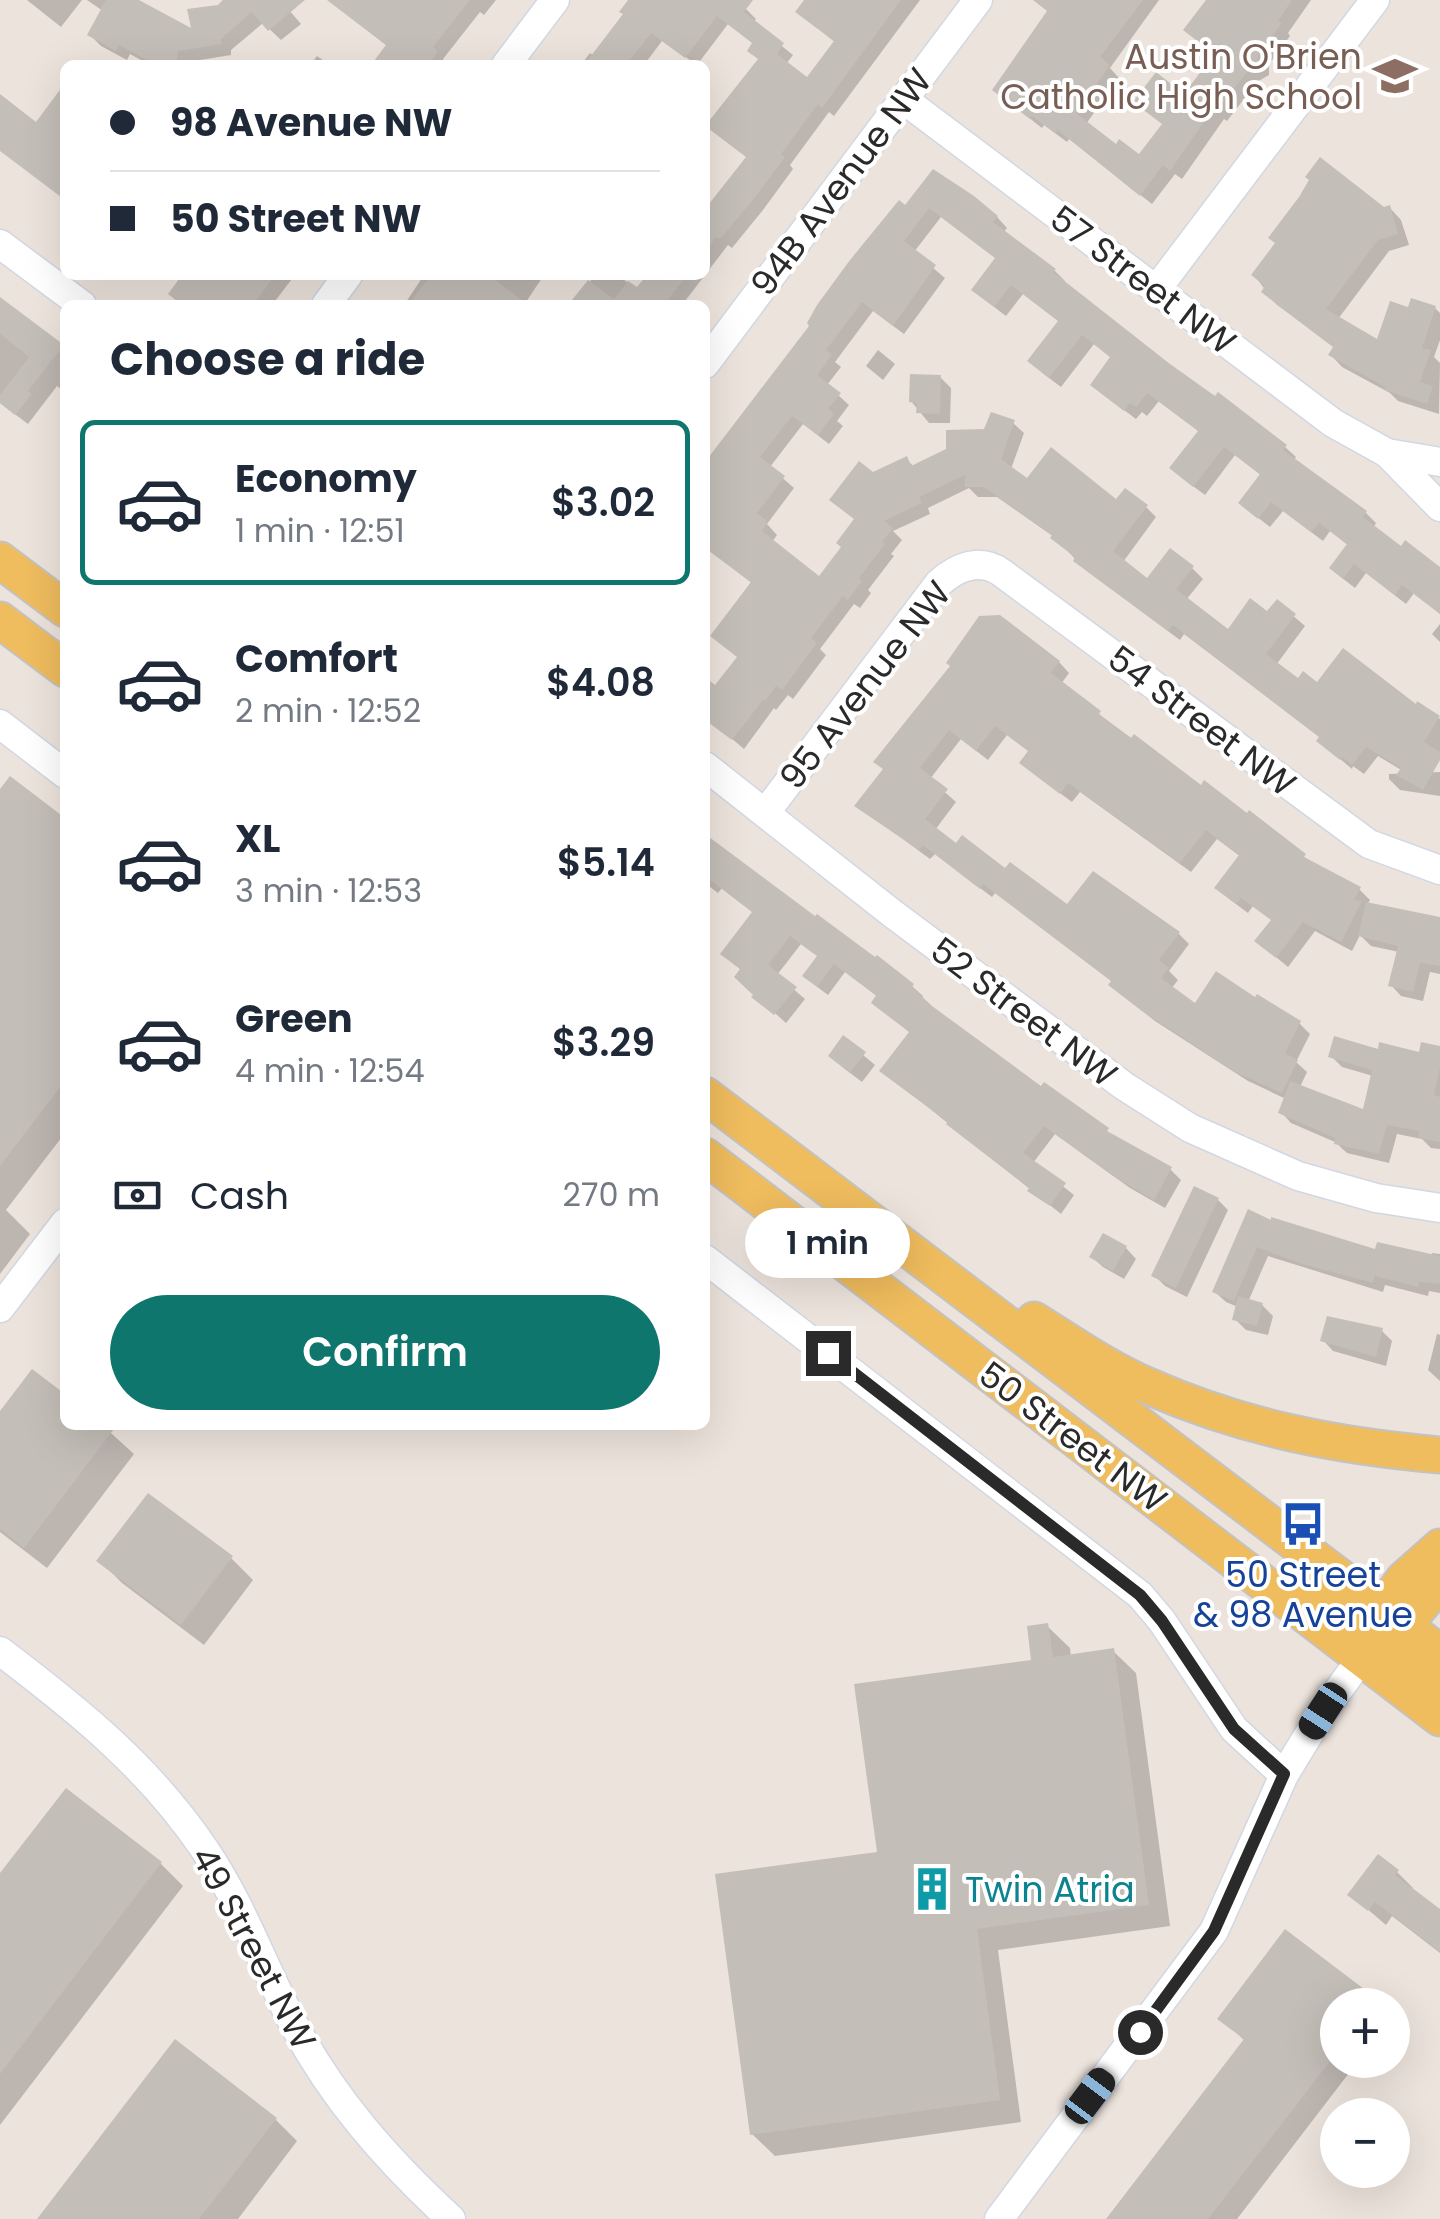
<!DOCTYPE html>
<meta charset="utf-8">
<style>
body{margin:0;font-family:Poppins,sans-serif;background:#f6f6f7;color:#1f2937;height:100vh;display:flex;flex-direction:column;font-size:38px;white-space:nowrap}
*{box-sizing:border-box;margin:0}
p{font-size:32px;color:#747a83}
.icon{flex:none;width:55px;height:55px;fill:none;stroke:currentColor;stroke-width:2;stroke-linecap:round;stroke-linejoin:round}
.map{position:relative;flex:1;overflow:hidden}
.panel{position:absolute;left:60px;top:300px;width:650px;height:1130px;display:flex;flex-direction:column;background:#fff;border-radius:15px;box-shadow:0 10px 40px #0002}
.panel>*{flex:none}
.banner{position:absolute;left:60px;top:60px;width:650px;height:220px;border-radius:15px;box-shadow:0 10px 40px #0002;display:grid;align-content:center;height:220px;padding:0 50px;background:#fff}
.buttons{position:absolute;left:1320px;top:1988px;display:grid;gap:20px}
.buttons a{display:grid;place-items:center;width:90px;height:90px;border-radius:50%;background:#fff;box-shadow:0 10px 40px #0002;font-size:50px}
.end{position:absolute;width:45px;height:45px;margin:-22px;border:12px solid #2a2a2a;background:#fff;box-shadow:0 0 0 5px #fff}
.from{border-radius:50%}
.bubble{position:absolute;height:70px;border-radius:35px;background:#fff;box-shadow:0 10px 40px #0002;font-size:32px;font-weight:600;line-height:70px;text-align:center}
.car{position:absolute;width:30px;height:60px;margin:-30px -15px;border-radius:12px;box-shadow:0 0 8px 2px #0007;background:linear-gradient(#222 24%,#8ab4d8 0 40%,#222 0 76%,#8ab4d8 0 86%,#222 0)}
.banner b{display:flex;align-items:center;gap:35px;height:95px;font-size:38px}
.banner b+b{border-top:2px solid #e0e1e3}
.banner i{width:25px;height:25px;background:#1f2937}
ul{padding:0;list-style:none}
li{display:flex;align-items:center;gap:30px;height:165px;margin:0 20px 15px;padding:0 30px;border:5px solid transparent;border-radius:15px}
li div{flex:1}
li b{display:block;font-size:38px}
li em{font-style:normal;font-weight:600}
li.current{border-color:#0f766e}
li>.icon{width:90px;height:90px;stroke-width:1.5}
h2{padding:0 50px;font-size:45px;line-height:120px}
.pay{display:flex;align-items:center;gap:25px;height:110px;padding:0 50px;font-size:38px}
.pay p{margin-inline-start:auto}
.primary-button{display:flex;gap:20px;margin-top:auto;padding:20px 50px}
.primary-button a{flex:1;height:115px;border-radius:60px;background:#0f766e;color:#fff;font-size:40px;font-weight:600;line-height:115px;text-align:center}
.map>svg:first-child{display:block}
</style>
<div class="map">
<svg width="1440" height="2219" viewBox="0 0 1440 2219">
<rect width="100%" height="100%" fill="#ece3dc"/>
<g fill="#0003">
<polygon points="27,0 82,0 61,27"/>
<polygon points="87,0 134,0 194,32 223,0 286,0 283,3 301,24 281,40 263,23 231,50 231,55 188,62 188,65 150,65 130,54 127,60 101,46 90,35 103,11"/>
<polygon points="328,0 496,0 484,15 480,12 443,59 447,65 412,65"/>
<polygon points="631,0 748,0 743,6 756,19 753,23 793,55 786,64 808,80 836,43 798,12 807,0 920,0 834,116 829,112 790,165 793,169 763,210 732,248 728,245 705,275 705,200 711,205 748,158 761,61 755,44 728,24 697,65 662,41 644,65 581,65 590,53 594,56 626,15"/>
<polygon points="1055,0 1159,0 1110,68 1119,78 1086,124 1116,148 1139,158 1216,55 1209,0 1311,0 1288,33 1290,36 1269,64 1269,75 1257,82 1227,121 1224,119 1182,179 1175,174 1152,204 1069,139 1067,142 1044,125 1042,128 1006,100"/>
<polygon points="317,56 330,65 310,65"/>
<polygon points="933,172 997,217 1007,228 1003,233 1055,271 1065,281 1063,283 1169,366 1285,447 1296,457 1293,461 1366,513 1376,523 1373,528 1402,550 1440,569 1440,614 1414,593 1406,604 1366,573 1355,588 1342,578 1349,546 1330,531 1323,541 1283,511 1270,527 1252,513 1262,476 1235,455 1205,495 1182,478 1200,432 1159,401 1147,416 1142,412 1136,419 1104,395 1113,359 1094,344 1061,387 1041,372 1061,323 1023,294 1006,316 985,300 998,260 941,217 914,252 945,278 904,334 873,311 835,362 841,367 827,385 849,405 837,421 843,426 829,444 803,424 770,467 794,488 767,524 777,535 772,542 820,579 844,548 872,475 906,459 914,467 986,432 1013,423 1024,433 1011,469 1028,481 1146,507 1156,517 1123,562 1148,581 1192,568 1203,579 1186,600 1228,632 1268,614 1277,602 1305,626 1276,665 1298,682 1416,708 1418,705 1440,719 1440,754 1403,771 1378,756 1364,774 1353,766 1352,769 1319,741 1321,738 1184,634 1180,640 1087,571 1054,537 997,497 978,497 969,488 928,508 930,514 893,531 902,540 891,554 894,556 868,590 871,593 860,608 854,604 820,649 826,655 793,699 788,695 776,710 774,708 744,749 717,726 705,711 705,681 716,689 739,658 753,584 705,547 705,460 708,456 711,459"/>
<polygon points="1390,208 1401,220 1409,245 1389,251 1338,319 1378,343 1410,310 1435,308 1440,313 1440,340 1434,357 1440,363 1439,414 1398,401 1390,393 1342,367 1331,355 1335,348 1276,304 1254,275"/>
<polygon points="185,275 295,275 272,305 182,305"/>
<polygon points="424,275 544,275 524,305 404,305"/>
<polygon points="595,275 618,275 638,291 650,275 705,275 682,305 572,305"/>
<polygon points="0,300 65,349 65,392 57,386 28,424 0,403"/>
<polygon points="878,350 895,364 883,380 866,366"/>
<polygon points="940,377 951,388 950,423 929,423 911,401"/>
<polygon points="1440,624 1440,642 1432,634"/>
<polygon points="1059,662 1069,673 1061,684 1110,723 1201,788 1248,816 1250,814 1313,864 1359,889 1370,900 1367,905 1440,919 1440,974 1430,972 1423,1001 1401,996 1391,985 1399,952 1371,946 1360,935 1352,951 1315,931 1288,967 1257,941 1273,921 1253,906 1248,913 1228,898 1241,857 1217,839 1191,872 1080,792 1072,802 1033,773 1030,752 1007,735 988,760 961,739 930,779 956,802 935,830 956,846 1067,908 1094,874 1179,934 1189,944 1169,971 1178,980 1171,989 1196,1006 1299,1023 1310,1034 1296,1062 1307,1072 1300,1087 1365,1112 1373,1076 1342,1067 1331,1056 1379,1052 1421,1055 1440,1049 1440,1149 1431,1148 1422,1139 1397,1134 1389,1163 1347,1153 1335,1142 1291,1123 1281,1112 1286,1099 1248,1081 1155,1021 1122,995 1113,982 995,893 992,897 935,854 930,859 858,806 885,770 877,762"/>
<polygon points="1440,772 1440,796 1400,790 1389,779 1389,774"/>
<polygon points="0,793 65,821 65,1133 6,1210 30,1234 0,1274"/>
<polygon points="705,837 772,889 896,972 923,996 921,999 1042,1090 1116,1139 1171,1170 1181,1180 1165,1208 1130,1188 1055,1134 1033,1163 1074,1195 1061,1214 883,1071 912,1034 878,997 845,972 828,995 816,986 819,957 801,944 777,975 805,999 786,1023 740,982 742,971 723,954 755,914 722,888 718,893 705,883"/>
<polygon points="844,1039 875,1065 862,1082 841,1066"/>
<polygon points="1218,1200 1228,1210 1187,1297 1165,1286 1154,1275"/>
<polygon points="1272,1223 1377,1252 1431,1257 1432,1253 1440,1254 1440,1293 1429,1291 1428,1296 1385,1285 1383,1292 1268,1256 1248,1302 1262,1305 1273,1316 1268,1335 1246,1330 1235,1319 1238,1307 1226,1302 1215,1292"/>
<polygon points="1126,1248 1136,1259 1124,1279 1103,1267 1092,1257"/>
<polygon points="1381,1330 1392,1341 1386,1366 1333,1351 1323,1340"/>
<polygon points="1437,1334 1440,1335 1440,1381 1428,1370"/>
<polygon points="65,1397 65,1425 102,1425 134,1454 47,1568 0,1532 0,1416"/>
<polygon points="231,1558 253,1580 204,1645 122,1583 100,1561"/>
<polygon points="1047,1626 1070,1648 1071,1657 1113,1651 1136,1673 1170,1926 998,1950 1021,2122 775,2156 752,2134 879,1854 1034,1662"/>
<polygon points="66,1792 161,1864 183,1886 0,2125 0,1878"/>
<polygon points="1397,1872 1413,1888 1412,1891 1440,1912 1440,1953 1392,1916 1386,1925 1351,1895"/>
<polygon points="1285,1932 1380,2005 1338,2005 1338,2060 1359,2060 1237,2219 1110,2219 1245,2041 1221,2018"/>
<polygon points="275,2119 297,2141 238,2219 40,2219"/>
</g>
<g fill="#c4beb8">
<polygon points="106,0 139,0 191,28 187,9 218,5 223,0 305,0 268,31 252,12 221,39 222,44 178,51 176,65 156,65 119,45 116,51 87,35"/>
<polygon points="327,0 470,0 433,47 438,51 429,65 371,65 386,45"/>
<polygon points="628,0 753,0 744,12 784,43 777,54 807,77 834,41 795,12 804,0 901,0 822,108 818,104 781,154 785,157 753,200 720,239 716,237 705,252 705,209 746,157 705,126 758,59 747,51 752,43 717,16 685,58 651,33 626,65 584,65 623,14 619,12"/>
<polygon points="1033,0 1143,0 1100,57 1110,65 1076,113 1116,144 1119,139 1139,154 1162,124 1133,102 1156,72 1184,94 1214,54 1183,30 1206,0 1292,0 1278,21 1282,23 1259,52 1256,69 1247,72 1215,112 1212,110 1170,171 1163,165 1140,196 1058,130 1055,133 1032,116 1030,119 992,90 1047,11"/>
<polygon points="65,83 65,200 0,151 0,94 36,122"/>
<polygon points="1320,157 1384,207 1390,205 1398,234 1378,240 1326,309 1377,339 1390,301 1408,307 1411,298 1436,306 1422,348 1431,350 1420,382 1433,386 1427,404 1384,390 1385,387 1328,355 1333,347 1261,292 1265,286 1251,275 1275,243 1268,238 1299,197 1309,180 1305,177"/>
<polygon points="933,169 974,196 998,216 993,222 1056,269 1053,272 1170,364 1215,396 1218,392 1287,445 1283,450 1367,511 1363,517 1401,546 1405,540 1440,567 1440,614 1402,585 1395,595 1354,564 1343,579 1329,568 1347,544 1319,523 1311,532 1271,502 1258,519 1238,503 1260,474 1224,447 1193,487 1169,468 1198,431 1147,393 1136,407 1130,403 1124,411 1090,385 1110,357 1082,335 1049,378 1027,361 1058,321 1011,285 994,307 971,290 995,258 929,208 904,241 936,265 893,326 862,302 826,350 832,355 817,375 841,393 828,409 834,414 818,435 792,416 760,457 785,476 757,513 768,522 762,531 819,576 841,547 836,543 854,519 829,500 859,461 873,472 907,456 911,466 946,449 946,430 984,429 991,412 1015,420 1001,459 1027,478 1051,447 1116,499 1125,488 1148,505 1113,551 1147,578 1170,548 1194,566 1176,589 1228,629 1250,598 1267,611 1277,599 1296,614 1266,654 1298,678 1303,671 1317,682 1343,648 1416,704 1417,701 1440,716 1424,742 1440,752 1440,760 1423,790 1396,775 1401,768 1366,747 1352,765 1342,757 1340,760 1316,741 1319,737 1173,625 1168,631 1073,561 1075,557 1050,538 1052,535 984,487 965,487 965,475 919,497 922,503 884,521 893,528 882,542 885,544 859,578 862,581 848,600 843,596 811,638 817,643 782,690 776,686 765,701 763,700 732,740 705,720 705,677 715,685 737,657 710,636 751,582 705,548 705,462 809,326 807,323 817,305 850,260 899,200 905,205"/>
<polygon points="182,275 275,275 253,305 182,305 168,294"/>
<polygon points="431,275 489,275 528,305 408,305"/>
<polygon points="647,275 687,275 664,305 568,305 588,280 614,299 628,281 637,287"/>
<polygon points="0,297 64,345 28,391 32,394 15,415 0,403 0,395 29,357 0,334"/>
<polygon points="910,374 941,375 940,414 916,413 917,403 909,402"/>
<polygon points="1000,615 1060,661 1051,673 1101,711 1099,714 1131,738 1134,734 1201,785 1204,780 1247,813 1249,810 1306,854 1304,857 1361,887 1354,900 1362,901 1341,942 1303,922 1276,958 1254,941 1271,920 1241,898 1236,904 1214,888 1239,855 1206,830 1180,863 1068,783 1060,794 1019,763 1028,751 995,726 976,751 949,730 920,768 948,789 925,819 956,843 962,835 1005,868 1010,862 1067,904 1093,871 1180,932 1159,960 1169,968 1161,978 1195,1003 1216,971 1255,997 1257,994 1301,1021 1285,1053 1298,1060 1282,1093 1235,1072 1142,1011 1108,985 1111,981 983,884 980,889 923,845 919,850 854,806 883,769 873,762 950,666 946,663 979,616"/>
<polygon points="10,776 65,818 65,1081 0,1166 0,789"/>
<polygon points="705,834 815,916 817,914 875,957 877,955 914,984 912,987 932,1006 1041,1086 1044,1082 1109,1128 1107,1131 1172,1167 1154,1200 1116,1178 1044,1126 1023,1153 1066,1183 1050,1206 1027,1191 1029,1188 946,1124 948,1122 879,1071 909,1032 871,1003 876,995 834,964 817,987 802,976 817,956 790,936 768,965 797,987 774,1015 751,997 753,995 734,977 740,969 720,954 752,912 705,876"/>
<polygon points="1366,902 1440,917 1440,966 1420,963 1413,992 1388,986 1398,946 1358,936"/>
<polygon points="843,1035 866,1052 850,1073 828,1056"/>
<polygon points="1334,1036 1378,1049 1379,1042 1419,1052 1421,1042 1440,1046 1440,1068 1434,1095 1440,1097 1440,1142 1418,1138 1419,1131 1387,1125 1379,1154 1334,1144 1335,1138 1278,1113 1290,1081 1363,1109 1372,1070 1328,1057"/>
<polygon points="1194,1186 1219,1198 1176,1288 1151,1276"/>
<polygon points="1248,1209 1271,1220 1271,1217 1375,1249 1377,1242 1440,1256 1440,1284 1419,1282 1419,1287 1375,1276 1373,1283 1302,1264 1257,1247 1234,1301 1212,1292"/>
<polygon points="1103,1233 1127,1246 1113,1271 1089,1257"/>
<polygon points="1238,1296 1263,1303 1257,1326 1232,1320"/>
<polygon points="1327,1316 1383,1328 1376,1357 1320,1341"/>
<polygon points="32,1369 65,1394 65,1425 117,1425 24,1548 0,1529 0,1411"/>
<polygon points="148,1493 233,1556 181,1625 96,1561"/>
<polygon points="1048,1623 1053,1657 1114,1648 1149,1905 977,1929 1000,2100 750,2135 715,1874 877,1852 854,1684 1031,1660 1027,1626"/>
<polygon points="66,1788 162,1862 0,2074 0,1873"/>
<polygon points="1378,1854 1399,1870 1395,1875 1440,1909 1440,1952 1375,1902 1368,1911 1347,1895"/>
<polygon points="1285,1929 1385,2005 1338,2005 1338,2051 1208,2219 1106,2219 1244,2039 1217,2019"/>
<polygon points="175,2039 277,2118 199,2219 37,2219"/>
</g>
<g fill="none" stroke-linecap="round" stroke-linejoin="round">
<g stroke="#d1d7e3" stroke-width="31">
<g id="minor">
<polyline points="506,65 555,0"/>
<polyline points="903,99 1333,423 1387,453 1440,462"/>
<polyline points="0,244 82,305"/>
<polyline points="1156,290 1375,0"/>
<polyline points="326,305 348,275"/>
<polyline points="705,364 978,0"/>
<polyline points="1387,453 1440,507"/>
<polyline points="0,724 65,774"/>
<polyline points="705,766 893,914 1124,1086 1190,1128 1298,1176 1376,1198 1440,1208"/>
<path d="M 766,812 L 939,583 C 957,567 980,557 1002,573 L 1369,844 L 1440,870"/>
<polyline points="705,1259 1140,1595 1162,1621 1234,1729 1284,1775"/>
<polyline points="0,1308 65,1223"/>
<path d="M 0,1651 C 79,1711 149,1767 205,1850 C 241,1903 262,1963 291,2019 C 331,2097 387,2160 451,2219"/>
<polyline points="999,2219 1214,1931 1284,1775 1323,1711 1361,1659"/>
</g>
</g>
<g stroke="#c3c3c3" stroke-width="39">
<g id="major">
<polyline points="0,560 65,609"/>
<polyline points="0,620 65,669"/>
<polyline points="705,1095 1440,1653"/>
<polyline points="705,1156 1440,1718"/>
<path d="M 1034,1320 C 1071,1343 1108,1369 1148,1386 C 1243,1428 1337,1446 1440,1455"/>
<path d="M 1296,1581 C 1331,1605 1369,1638 1412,1643"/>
<polyline points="1371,1624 1404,1579 1440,1547"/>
<polyline points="1391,1640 1440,1583"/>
<polyline points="1377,1659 1409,1667 1440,1686"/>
</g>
</g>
<use href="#minor" stroke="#fff" stroke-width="28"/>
<use href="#major" stroke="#efbc5e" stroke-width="35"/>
</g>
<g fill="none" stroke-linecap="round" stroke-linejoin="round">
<polyline stroke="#2a2a2a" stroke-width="12" points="828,1353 1140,1595 1162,1621 1234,1729 1284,1774 1214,1931 1140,2032"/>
</g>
<defs>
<g id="school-bare" transform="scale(3.45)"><path d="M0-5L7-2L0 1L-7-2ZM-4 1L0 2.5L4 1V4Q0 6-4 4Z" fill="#8d6e63" stroke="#fff" stroke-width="2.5" paint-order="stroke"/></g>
<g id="bus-bare" transform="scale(3.45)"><path d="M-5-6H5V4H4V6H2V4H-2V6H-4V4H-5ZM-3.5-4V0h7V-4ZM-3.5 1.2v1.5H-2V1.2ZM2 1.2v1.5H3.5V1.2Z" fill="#1a4fb4" stroke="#fff" stroke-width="2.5" paint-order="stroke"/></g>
<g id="building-bare" transform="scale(3.45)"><path d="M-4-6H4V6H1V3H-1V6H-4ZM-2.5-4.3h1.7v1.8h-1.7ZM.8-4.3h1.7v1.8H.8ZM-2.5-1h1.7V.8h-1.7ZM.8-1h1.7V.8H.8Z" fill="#0f9aa8" stroke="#fff" stroke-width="2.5" paint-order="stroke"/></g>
</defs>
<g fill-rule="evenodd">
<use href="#school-bare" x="1395" y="76"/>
<use href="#bus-bare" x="1303" y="1524"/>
<use href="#building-bare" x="932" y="1889"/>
</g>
<g text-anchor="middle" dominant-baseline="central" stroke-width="8" stroke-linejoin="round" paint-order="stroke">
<g font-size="35" fill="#785e54" stroke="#fff" text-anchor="end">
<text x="1362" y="56">Austin O'Brien<tspan x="1362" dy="40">Catholic High School</tspan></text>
</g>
<g font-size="35" fill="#2a2a2a" stroke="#fff">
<text transform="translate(841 182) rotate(-53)">94B Avenue NW</text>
<text transform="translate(1143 280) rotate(37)">57 Street NW</text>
<text transform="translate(865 685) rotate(-52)">95 Avenue NW</text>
<text transform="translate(1202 721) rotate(37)">54 Street NW</text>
<text transform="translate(1024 1012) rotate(37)">52 Street NW</text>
<text transform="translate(1073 1437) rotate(37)">50 Street NW</text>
<text transform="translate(254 1948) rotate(62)">49 Street NW</text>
</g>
<g font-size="35" fill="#164399" stroke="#fff">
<text x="1303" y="1574">50 Street<tspan x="1303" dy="40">&amp; 98 Avenue</tspan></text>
</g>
<g font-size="35" fill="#0d838f" stroke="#fff" text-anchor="start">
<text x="965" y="1889">Twin Atria</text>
</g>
</g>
</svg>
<div class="buttons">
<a>+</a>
<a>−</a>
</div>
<i class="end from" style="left:1140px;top:2032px"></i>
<i class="end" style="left:828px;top:1353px"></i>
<div class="bubble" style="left:745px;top:1208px;width:165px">1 min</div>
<i class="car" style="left:1323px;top:1711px;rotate:213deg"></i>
<i class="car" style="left:1090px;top:2096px;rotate:37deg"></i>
<div class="banner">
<b><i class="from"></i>98 Avenue NW</b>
<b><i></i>50 Street NW</b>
</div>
<section class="panel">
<h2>Choose a ride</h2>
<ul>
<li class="current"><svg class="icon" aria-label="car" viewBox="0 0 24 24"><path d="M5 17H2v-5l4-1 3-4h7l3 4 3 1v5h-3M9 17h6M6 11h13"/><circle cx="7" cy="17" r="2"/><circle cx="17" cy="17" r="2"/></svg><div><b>Economy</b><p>1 min · 12:51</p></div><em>$3.02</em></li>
<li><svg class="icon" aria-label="car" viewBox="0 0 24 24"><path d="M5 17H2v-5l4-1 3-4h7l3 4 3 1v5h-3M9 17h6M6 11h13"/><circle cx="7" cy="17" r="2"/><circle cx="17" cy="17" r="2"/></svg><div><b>Comfort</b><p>2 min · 12:52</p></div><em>$4.08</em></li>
<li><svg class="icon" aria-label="car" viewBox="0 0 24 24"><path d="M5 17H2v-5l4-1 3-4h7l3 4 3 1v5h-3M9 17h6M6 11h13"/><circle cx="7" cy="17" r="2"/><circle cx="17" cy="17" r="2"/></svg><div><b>XL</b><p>3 min · 12:53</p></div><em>$5.14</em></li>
<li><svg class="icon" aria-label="car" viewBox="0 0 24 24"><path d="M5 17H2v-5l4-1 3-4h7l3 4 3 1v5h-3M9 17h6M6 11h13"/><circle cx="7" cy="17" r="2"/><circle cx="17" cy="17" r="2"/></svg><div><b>Green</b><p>4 min · 12:54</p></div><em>$3.29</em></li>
</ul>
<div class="pay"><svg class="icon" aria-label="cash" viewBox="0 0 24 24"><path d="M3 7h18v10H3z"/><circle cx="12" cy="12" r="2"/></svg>Cash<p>270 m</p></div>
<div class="primary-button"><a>Confirm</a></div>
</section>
</div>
